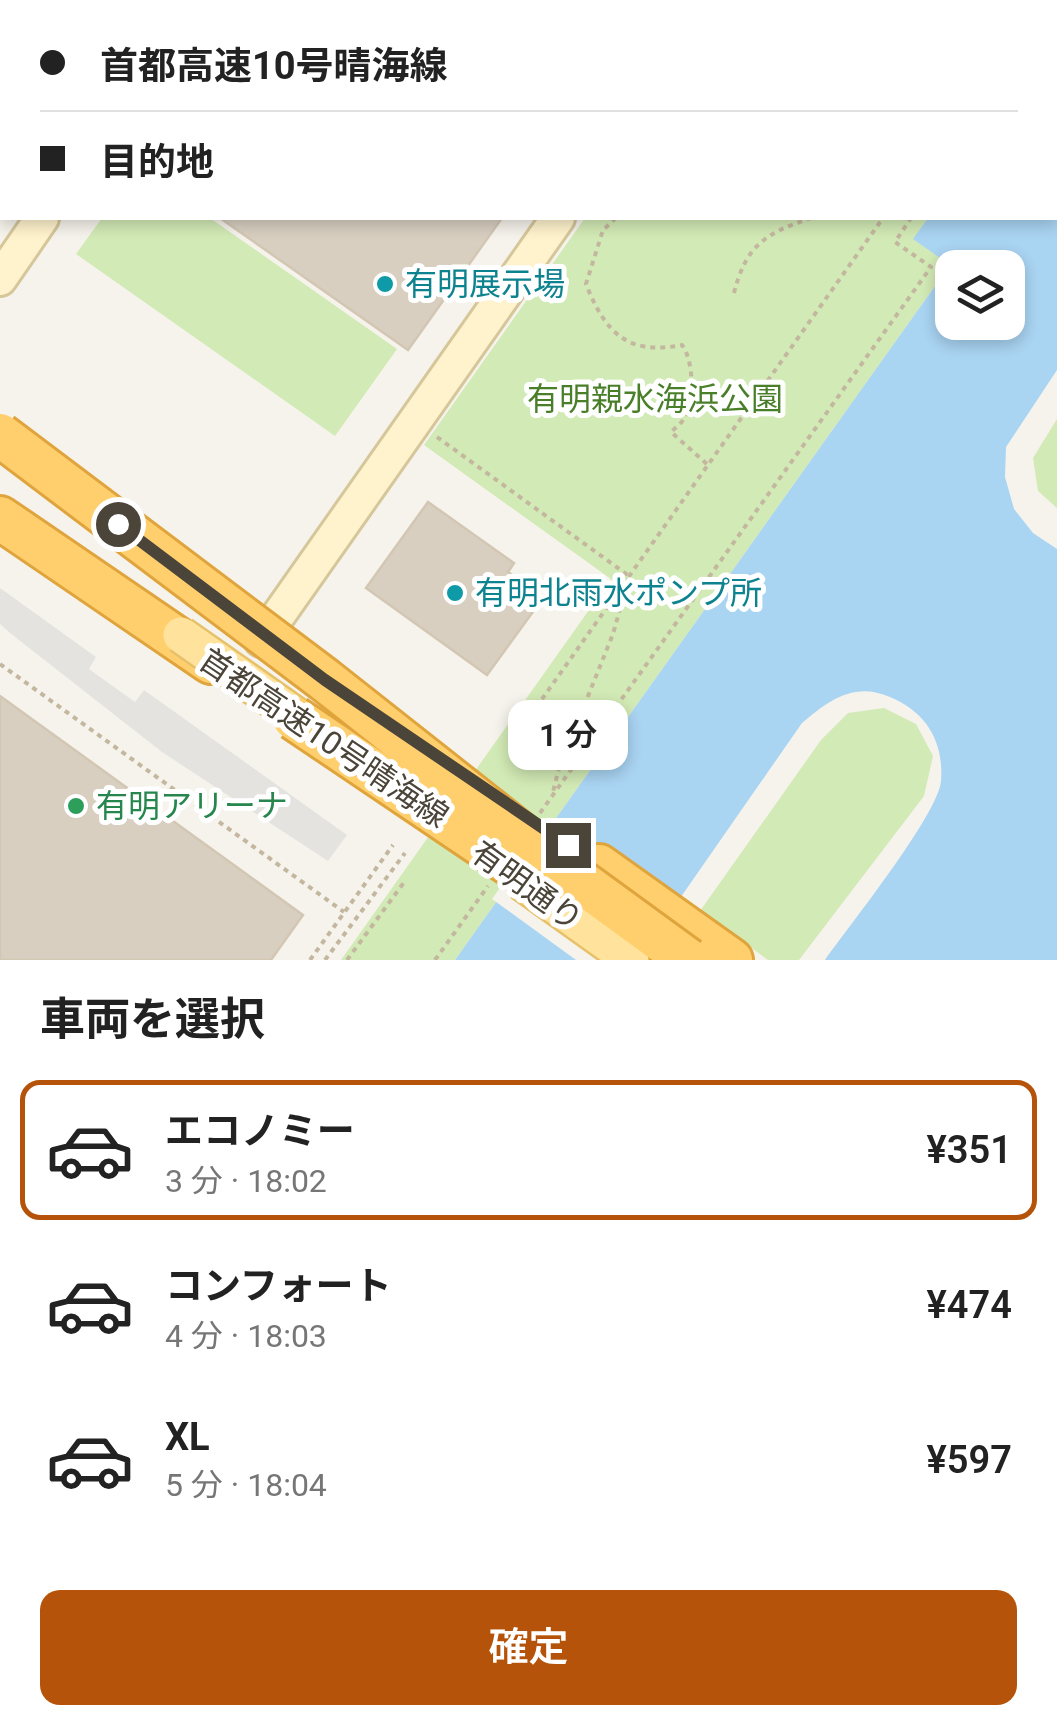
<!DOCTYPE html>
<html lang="ja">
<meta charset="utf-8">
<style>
body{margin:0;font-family:Roboto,"Noto Sans JP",sans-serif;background:#f6f6f6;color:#222;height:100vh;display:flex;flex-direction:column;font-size:38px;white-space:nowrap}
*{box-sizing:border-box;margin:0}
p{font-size:32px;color:#767676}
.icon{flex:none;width:55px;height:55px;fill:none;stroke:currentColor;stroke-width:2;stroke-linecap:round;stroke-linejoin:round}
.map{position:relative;height:960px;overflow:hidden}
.drawer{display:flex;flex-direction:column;background:#fff;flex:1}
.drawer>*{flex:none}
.hud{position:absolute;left:0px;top:0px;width:1058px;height:220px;box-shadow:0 5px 15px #0003;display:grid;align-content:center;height:220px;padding:0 40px;background:#fff}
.controls{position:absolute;left:935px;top:250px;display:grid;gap:20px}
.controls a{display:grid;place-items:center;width:90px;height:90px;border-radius:20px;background:#fff;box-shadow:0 5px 15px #0003;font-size:50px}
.end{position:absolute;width:45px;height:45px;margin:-22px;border:12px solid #4b4439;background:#fff;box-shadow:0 0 0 5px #fff}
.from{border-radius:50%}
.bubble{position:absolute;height:70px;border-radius:20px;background:#fff;box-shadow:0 5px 15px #0003;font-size:32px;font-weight:600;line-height:70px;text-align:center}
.hud b{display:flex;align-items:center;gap:35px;height:95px;font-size:38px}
.hud b+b{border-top:2px solid #e0e0e0}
.hud i{width:25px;height:25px;background:#222}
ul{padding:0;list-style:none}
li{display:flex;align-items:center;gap:30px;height:140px;margin:0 20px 15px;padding:0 20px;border:5px solid transparent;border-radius:20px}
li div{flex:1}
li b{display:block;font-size:38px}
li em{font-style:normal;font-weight:600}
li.current{border-color:#b45309}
li>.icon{width:90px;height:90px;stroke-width:1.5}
h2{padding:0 40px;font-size:45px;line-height:120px}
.button{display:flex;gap:20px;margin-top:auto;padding:20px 40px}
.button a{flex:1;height:115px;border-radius:20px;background:#b45309;color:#fff;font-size:40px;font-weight:600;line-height:115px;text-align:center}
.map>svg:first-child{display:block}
</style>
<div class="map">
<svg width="1057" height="960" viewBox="0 0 1057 960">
<rect width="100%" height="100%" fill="#f6f3ec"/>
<g fill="#d2eab5">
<polygon points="739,0 1057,0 1057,116 1055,119 1055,2 737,2"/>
<polygon points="102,218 210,218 397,349 335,436 76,254"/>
<polygon points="585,218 928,218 914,239 950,265 455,960 341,960 611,579 424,445"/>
<polygon points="1057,419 1057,508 1038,491 1033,458"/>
<polygon points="884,708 916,724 933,756 924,796 799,960 768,960 700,911 821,740 848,713"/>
</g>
<polygon fill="#e5e3e0" points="0,588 96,657 89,669 135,702 144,690 347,835 328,861 162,752 10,633 0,624"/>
<path fill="#a9d4f2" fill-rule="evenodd" d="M 1057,116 L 1057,370 L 1006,447 L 1005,477 L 1014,509 L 1033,533 L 1057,549 L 1057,960 L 825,960 C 849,926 938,815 941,781 C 944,741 926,712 890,697 C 854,681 828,701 802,723 L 637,960 L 455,960 L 950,265 L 913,239 L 928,218 L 1055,218 ZM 952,268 L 1008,268 L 1008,322 L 952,322 Z"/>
<polygon fill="#f6f3ec" points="519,861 643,960 576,960 492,899"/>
<g fill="#d8cfc1" stroke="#d3c7b4" stroke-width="2.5">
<polygon points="1,0 114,0 113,2"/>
<polygon points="244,0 657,0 242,2"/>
<polygon points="220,218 502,218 408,350"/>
<polygon points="428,502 514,563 508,572 543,598 487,675 366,588"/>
<polygon points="0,696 303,915 271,960 0,960"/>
</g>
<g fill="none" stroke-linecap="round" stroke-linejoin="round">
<g stroke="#d6c79b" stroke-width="38">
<g id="secondary">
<polyline points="192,2 194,0"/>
<polyline points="710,2 711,0"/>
<polyline points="0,279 42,218"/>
<polyline points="261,640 558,218"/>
</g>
</g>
<g stroke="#e0a43c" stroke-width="48">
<g id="highway">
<polyline points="0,518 211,662"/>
<polyline points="599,866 731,960"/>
</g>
</g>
<g stroke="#c4b79f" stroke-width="4" stroke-dasharray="5 5" stroke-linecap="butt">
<polyline points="784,2 785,0 791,2"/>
<polyline points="863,2 866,0"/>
<polyline points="1036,2 1038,0"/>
<polyline points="1055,54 1057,49"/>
<polyline points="1055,94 1057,91"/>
<path d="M 616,218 L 603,230 L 586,284 C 605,332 627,356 682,345 C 694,361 695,402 683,420 C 680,425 675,428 671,432 L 708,465"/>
<path d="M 734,293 C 746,245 766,233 811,218"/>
<polyline points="437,437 629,576 613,634 559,768 553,792"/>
<polyline points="0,664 344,912"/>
<polyline points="513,740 883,218"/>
<polyline points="540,813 931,267 895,242 911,218"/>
<polyline points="310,960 393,845"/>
<polyline points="325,960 405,853"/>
<polyline points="347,960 405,881"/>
<polyline points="435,960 488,886"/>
</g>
<use href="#secondary" stroke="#fff3cd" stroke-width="32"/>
<use href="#highway" stroke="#ffcf6e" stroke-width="42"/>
<g stroke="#e6c16a" stroke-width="40" stroke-linecap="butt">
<g id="primary-bridge">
<polyline points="181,635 319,732"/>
<polyline points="522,882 631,960"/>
</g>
</g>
<g stroke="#e0a43c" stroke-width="48" stroke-linecap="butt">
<g id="highway-bridge">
<polyline points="0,435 325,680 577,879 688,960"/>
<polyline points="294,718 549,890"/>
</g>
</g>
<use href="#primary-bridge" stroke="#ffe39c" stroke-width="35"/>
<use href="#highway-bridge" stroke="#ffcf6e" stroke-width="42"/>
</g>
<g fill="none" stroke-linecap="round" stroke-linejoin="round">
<polyline stroke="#4b4439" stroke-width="12" points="118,524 325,680 568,845"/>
</g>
<g fill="#0f9aa8" stroke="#fff" stroke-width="4">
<circle cx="385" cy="284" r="10"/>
<circle cx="455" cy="593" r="10"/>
</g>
<circle fill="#2e9e5b" stroke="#fff" stroke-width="4" cx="76" cy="806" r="10"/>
<g text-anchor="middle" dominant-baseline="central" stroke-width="10" stroke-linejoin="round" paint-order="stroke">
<g font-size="32" fill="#0d838f" stroke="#fff" text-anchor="start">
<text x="405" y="284">有明展示場</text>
<text x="475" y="593">有明北雨水ポンプ所</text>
</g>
<g font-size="32" fill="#4a7f2a" stroke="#fff">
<text x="655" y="399">有明親水海浜公園</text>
</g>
<g font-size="32" fill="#4b4439" stroke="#fff">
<text transform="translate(324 738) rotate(34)">首都高速10号晴海線</text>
<text transform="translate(527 886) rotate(36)">有明通り</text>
</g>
<g font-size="32" fill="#27864d" stroke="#fff" text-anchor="start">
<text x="96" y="806">有明アリーナ</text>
</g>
</g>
</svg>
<div class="controls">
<a><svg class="icon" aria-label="layers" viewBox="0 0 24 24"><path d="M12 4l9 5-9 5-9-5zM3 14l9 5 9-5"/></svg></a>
</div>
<i class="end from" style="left:118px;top:524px"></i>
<i class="end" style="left:568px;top:845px"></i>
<div class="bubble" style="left:508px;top:700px;width:120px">1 分</div>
<div class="hud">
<b><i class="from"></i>首都高速10号晴海線</b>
<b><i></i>目的地</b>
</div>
</div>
<section class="drawer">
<h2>車両を選択</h2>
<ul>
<li class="current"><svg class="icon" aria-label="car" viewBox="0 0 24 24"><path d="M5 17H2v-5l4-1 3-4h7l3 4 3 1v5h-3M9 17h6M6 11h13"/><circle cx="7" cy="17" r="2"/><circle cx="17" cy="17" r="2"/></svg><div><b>エコノミー</b><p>3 分 · 18:02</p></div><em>¥351</em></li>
<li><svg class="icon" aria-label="car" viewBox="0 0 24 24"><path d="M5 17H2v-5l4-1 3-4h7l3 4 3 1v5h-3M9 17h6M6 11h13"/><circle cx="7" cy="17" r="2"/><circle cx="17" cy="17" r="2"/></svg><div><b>コンフォート</b><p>4 分 · 18:03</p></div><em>¥474</em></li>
<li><svg class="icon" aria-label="car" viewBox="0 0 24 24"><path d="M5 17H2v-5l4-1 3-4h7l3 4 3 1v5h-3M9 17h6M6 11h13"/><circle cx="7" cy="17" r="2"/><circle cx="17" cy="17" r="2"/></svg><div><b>XL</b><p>5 分 · 18:04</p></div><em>¥597</em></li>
</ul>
<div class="button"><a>確定</a></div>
</section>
